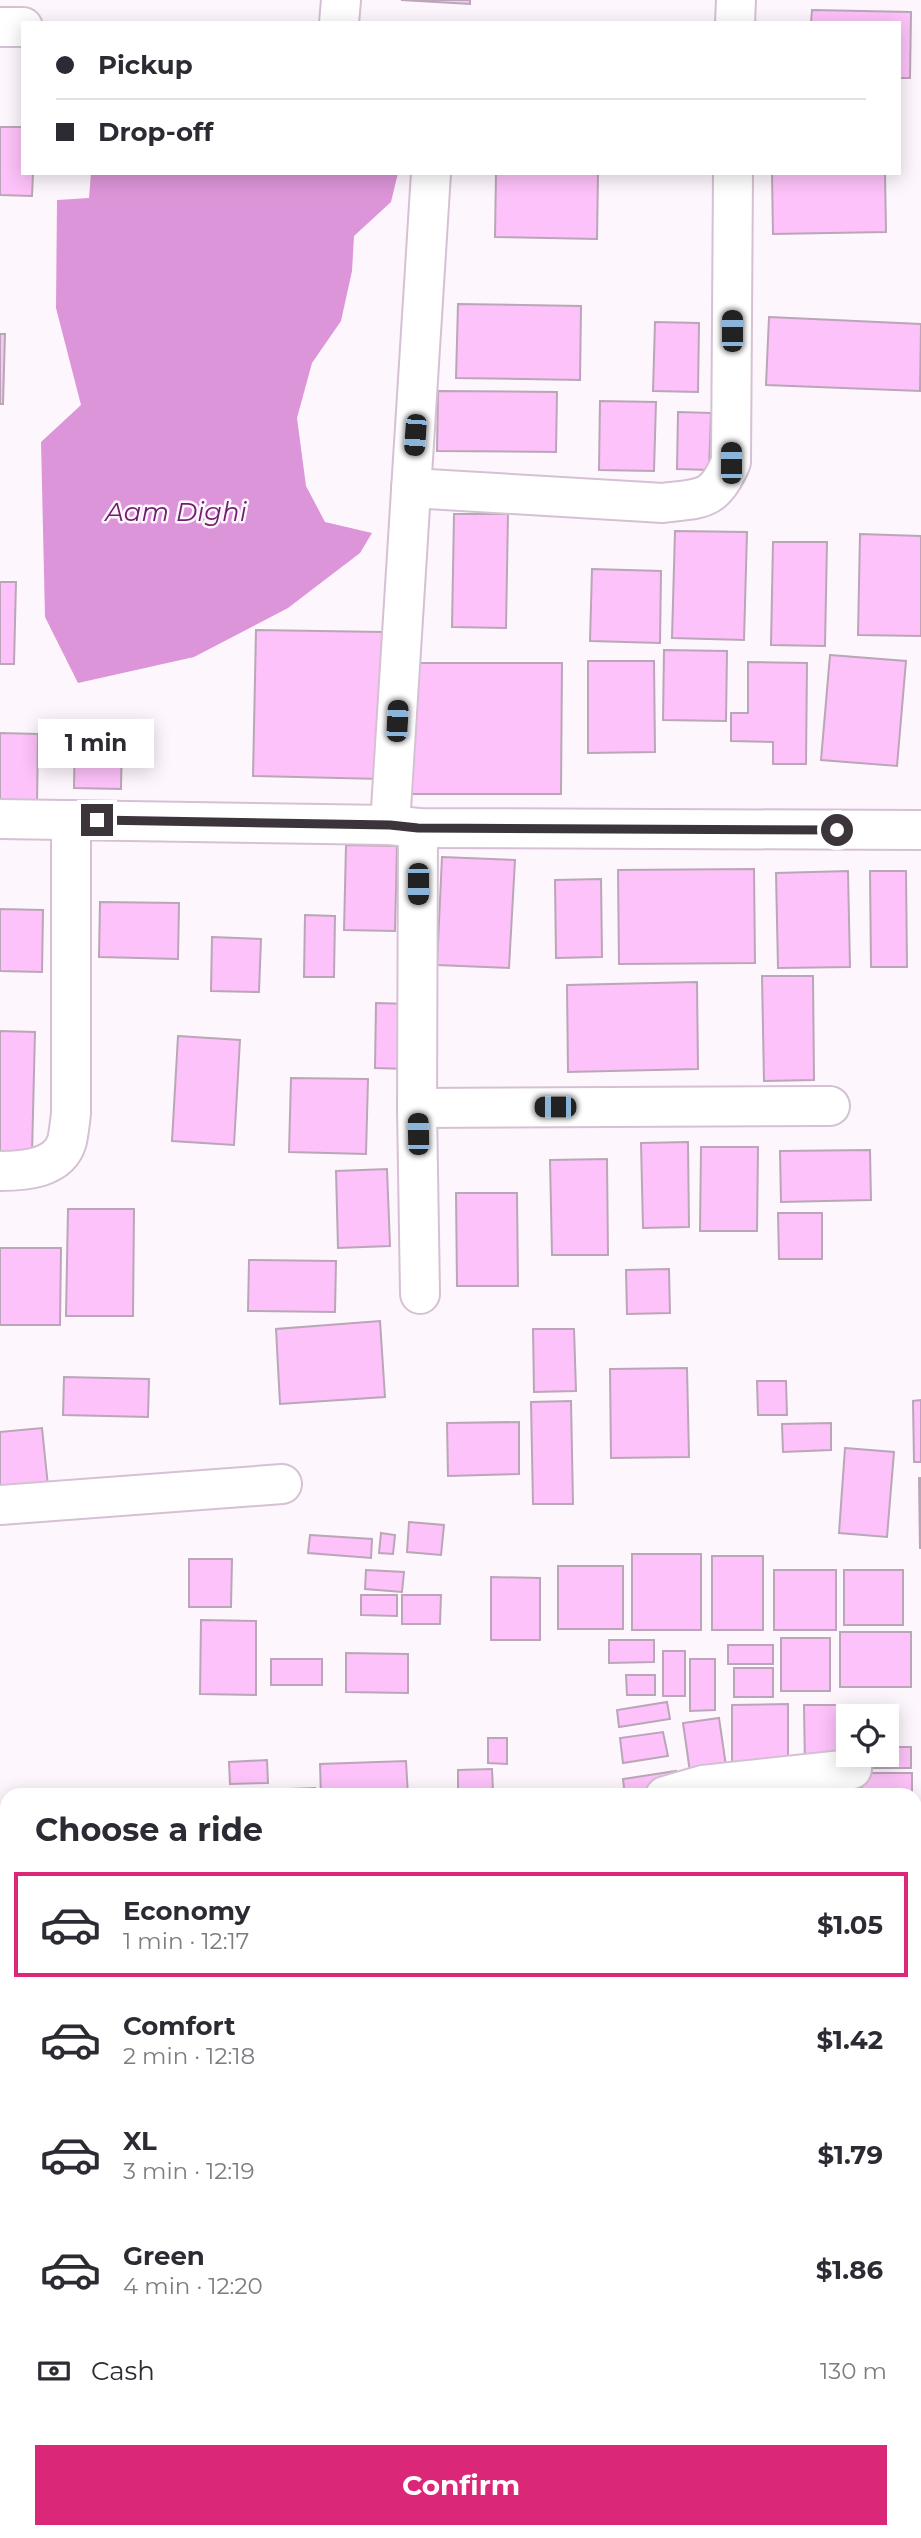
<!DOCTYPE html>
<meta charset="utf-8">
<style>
body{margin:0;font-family:Montserrat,sans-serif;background:#f7f7f7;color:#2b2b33;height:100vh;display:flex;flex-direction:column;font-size:26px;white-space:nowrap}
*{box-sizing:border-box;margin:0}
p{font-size:23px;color:#7c7c81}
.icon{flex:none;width:38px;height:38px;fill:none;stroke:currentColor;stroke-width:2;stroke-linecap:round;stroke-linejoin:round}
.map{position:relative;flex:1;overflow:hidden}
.drawer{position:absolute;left:0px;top:1788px;width:922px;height:751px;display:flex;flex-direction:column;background:#fff;border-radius:21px 21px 0 0;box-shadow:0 4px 18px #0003}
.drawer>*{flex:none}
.top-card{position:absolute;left:21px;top:21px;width:880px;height:154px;border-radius:0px;box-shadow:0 4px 18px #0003;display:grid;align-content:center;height:154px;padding:0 35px;background:#fff}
.buttons{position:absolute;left:836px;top:1704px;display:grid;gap:14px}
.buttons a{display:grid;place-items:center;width:63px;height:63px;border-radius:0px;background:#fff;box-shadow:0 4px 18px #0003;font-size:35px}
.end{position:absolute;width:32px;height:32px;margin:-16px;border:9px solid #3c343b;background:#fff;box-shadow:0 0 0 4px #fff}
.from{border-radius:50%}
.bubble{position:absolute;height:49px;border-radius:0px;background:#fff;box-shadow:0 4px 18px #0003;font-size:23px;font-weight:700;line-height:49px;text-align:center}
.car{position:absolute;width:21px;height:42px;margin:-21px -10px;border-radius:9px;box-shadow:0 0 5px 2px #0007;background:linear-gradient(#222 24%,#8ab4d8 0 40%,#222 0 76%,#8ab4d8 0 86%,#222 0)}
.top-card b{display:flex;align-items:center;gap:24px;height:66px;font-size:26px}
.top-card b+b{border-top:2px solid #e1e1e2}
.top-card i{width:18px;height:18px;background:#2b2b33}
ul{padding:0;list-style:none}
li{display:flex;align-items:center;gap:21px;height:105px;margin:0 14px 10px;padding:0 21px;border:4px solid transparent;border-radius:0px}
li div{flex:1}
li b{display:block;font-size:26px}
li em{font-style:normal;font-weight:700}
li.current{border-color:#db2777}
li>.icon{width:63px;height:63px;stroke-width:1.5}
h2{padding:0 35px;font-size:32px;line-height:84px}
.pay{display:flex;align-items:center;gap:18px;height:77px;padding:0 35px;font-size:26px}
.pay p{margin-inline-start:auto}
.primary-button{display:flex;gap:14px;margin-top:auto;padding:14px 35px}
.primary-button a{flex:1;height:80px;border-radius:0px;background:#db2777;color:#fff;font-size:28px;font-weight:700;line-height:80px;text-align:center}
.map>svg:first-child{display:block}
</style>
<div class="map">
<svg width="921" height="2538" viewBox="0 0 921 2538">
<rect width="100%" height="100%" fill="#fef6fd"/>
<g fill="#dc95d8">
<polygon points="91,173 398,173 391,202 354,236 352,271 341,321 312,363 297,418 306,486 325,522 372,533 360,553 288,608 194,657 78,683 45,617 41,442 81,405 56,308 57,200 89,198"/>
<polygon points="915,2444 921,2469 921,2538 726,2538 725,2532 915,2532"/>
</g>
<g fill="#fdc2f9" stroke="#baa6b8" stroke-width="2">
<polygon points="401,0 470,0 470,4"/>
<polygon points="812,10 911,12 910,78 900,78 900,23 811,23"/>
<polygon points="0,127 23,127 23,173 33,173 32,196 0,195"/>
<polygon points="496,173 598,173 597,239 495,237"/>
<polygon points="772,173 885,173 886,232 773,234"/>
<polygon points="458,304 581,306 580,380 456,378"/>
<polygon points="769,317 921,324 920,391 766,385"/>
<polygon points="655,322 699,323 698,392 653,391"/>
<polygon points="0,334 5,334 3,404 0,404"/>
<polygon points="438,391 557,392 556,452 437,451"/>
<polygon points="600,401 656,402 654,471 599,470"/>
<polygon points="678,412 711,413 709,470 677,469"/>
<polygon points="454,514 508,514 506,628 452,627"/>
<polygon points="675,531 747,532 744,640 672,638"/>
<polygon points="860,534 921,536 921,636 858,635"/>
<polygon points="773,542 827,542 825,646 771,645"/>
<polygon points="592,569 661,571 660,643 590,641"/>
<polygon points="0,582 16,582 14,664 0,664"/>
<polygon points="256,630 384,632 381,779 253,776"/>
<polygon points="664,650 727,651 726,721 663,720"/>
<polygon points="830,655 906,661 897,766 821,760"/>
<polygon points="588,661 654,661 655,752 588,753"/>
<polygon points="748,662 807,663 806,764 773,764 773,742 731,741 731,713 748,713"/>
<polygon points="412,663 562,663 561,794 412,794"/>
<polygon points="75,731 122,732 121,789 74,788"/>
<polygon points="0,733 38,734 37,805 0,804"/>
<polygon points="346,845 397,846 395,931 344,930"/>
<polygon points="442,857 515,860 509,968 437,965"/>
<polygon points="754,869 755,963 619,964 618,870"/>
<polygon points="848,871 850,967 778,968 776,873"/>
<polygon points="870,871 906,871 907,967 871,967"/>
<polygon points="601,879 602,957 556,958 555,880"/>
<polygon points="100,902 179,903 178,959 99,957"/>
<polygon points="0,909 43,910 42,972 0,971"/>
<polygon points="305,915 335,916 334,977 304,977"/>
<polygon points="212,937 261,939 259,992 211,991"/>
<polygon points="762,976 813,976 814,1080 764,1081"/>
<polygon points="697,982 698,1069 568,1072 567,985"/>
<polygon points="376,1003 409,1004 408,1069 375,1068"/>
<polygon points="0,1031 35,1032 32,1154 0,1154"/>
<polygon points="178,1036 240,1040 234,1145 172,1141"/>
<polygon points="291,1078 368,1079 366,1154 289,1152"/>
<polygon points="688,1142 689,1227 643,1228 641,1143"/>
<polygon points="701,1147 758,1147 757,1231 700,1231"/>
<polygon points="870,1150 871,1200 781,1202 780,1151"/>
<polygon points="607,1159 608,1255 552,1255 550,1160"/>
<polygon points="387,1169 390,1246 338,1248 336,1171"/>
<polygon points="456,1193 517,1193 518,1286 457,1286"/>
<polygon points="68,1209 134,1209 133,1316 66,1316"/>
<polygon points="778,1213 822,1213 822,1259 779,1259"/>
<polygon points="0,1248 61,1248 60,1325 0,1325"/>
<polygon points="249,1260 336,1261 335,1312 248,1311"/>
<polygon points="669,1269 670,1313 627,1314 626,1270"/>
<polygon points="380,1321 385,1397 280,1404 276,1329"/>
<polygon points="533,1329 574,1329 576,1391 534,1392"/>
<polygon points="687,1368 689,1457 611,1458 610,1369"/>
<polygon points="64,1377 149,1379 148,1417 63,1415"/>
<polygon points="757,1381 786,1381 787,1415 758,1415"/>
<polygon points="921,1400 921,1462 914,1462 913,1401"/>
<polygon points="571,1401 573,1504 533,1504 531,1402"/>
<polygon points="519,1422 519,1474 448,1476 447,1423"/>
<polygon points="831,1423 831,1450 783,1452 782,1424"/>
<polygon points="42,1428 49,1496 0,1501 0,1432"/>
<polygon points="845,1448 894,1452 887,1537 839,1533"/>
<polygon points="919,1478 921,1478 921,1548 920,1548"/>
<polygon points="409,1522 444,1525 441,1555 407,1552"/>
<polygon points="381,1533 395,1535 393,1554 379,1553"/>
<polygon points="310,1535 372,1539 371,1558 308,1553"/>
<rect x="632" y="1554" width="69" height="76"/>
<rect x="712" y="1556" width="51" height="74"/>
<polygon points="189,1559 232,1559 231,1607 189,1607"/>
<rect x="558" y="1566" width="65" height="63"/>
<polygon points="366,1570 404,1572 402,1592 365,1589"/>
<rect x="774" y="1570" width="62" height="60"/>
<rect x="844" y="1570" width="59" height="55"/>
<polygon points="491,1577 540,1578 540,1640 491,1640"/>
<polygon points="361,1595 397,1595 397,1616 361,1615"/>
<polygon points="402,1595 441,1595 440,1624 402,1624"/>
<polygon points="201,1620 256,1621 256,1695 200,1694"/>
<rect x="840" y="1632" width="71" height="55"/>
<rect x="781" y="1638" width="49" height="53"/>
<polygon points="609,1640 654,1640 654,1662 609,1663"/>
<rect x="728" y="1645" width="45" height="19"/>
<rect x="663" y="1651" width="22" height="45"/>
<polygon points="346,1653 408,1654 408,1693 346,1692"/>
<rect x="271" y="1659" width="51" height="26"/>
<polygon points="690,1659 715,1659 715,1710 690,1711"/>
<rect x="734" y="1668" width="39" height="29"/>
<polygon points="626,1675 655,1675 655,1695 627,1695"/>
<polygon points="667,1702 670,1719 619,1727 617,1710"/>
<polygon points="788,1704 788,1767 732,1767 732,1705"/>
<polygon points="804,1705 847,1705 847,1767 805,1768"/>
<polygon points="719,1718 726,1766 690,1772 683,1723"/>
<polygon points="663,1732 668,1756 623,1763 620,1738"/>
<polygon points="488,1738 507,1738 507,1764 488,1763"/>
<polygon points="887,1747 911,1747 911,1768 862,1768 862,1755 887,1755"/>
<polygon points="267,1760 268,1783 230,1784 229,1762"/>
<polygon points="406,1761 408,1796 321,1796 320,1764"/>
<polygon points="492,1769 493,1791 458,1792 458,1770"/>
<polygon points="676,1771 679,1789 625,1796 623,1779"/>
<rect x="862" y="1773" width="50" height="23"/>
<rect x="812" y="1778" width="42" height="18"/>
<polygon points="315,1788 315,1796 290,1796 290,1789"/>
<polygon points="7,1838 7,1874 0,1874 0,1839"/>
<polygon points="0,1884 7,1884 7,1921 0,1922"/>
<polygon points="921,1954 921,1976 915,1977 915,1955"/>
<polygon points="0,1994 7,1994 7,2044 0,2045"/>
<rect x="4" y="2098" width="3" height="75"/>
<polygon points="7,2244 7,2287 0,2287 0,2245"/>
<polygon points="0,2310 4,2310 6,2367 0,2367"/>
<rect x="84" y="2532" width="48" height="6"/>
</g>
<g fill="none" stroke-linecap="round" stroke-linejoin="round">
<g stroke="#d5c1d3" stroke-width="42">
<g id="minor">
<polyline points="339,23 341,0"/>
<polyline points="735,23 736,0"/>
<polyline points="0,27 23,27"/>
<path d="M 411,488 L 663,503 C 702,498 714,502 731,462 L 733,173"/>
<polyline points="0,819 390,825 418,828 921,830"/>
<polyline points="390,825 431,173"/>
<polyline points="418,828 417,1108 420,1294"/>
<polyline points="417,1108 830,1106"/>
<path d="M 0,1171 C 24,1171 59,1169 67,1141 C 69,1132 70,1122 71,1113 L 71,820"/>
<polyline points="0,1505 282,1484"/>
<polyline points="665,1796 703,1785 852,1769"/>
<polyline points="0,1939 7,1938"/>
<polyline points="0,2083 7,2082"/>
<polyline points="0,2203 7,2203"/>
<polyline points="0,2452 7,2452"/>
<polyline points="140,2532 141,2538"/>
<polyline points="523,2532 525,2538"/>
</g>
</g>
<use href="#minor" stroke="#fff" stroke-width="38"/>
</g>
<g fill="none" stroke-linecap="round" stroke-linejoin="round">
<polyline stroke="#3c343b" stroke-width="9" points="97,820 390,825 418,828 837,830"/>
</g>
<g text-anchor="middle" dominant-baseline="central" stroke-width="5" stroke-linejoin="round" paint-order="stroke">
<g font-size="26" font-style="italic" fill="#701d6f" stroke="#fef6fd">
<text x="176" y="512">Aam Dighi</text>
</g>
</g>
</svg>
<div class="buttons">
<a><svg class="icon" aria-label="locate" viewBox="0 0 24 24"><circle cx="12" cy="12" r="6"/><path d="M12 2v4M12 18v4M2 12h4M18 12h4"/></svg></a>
</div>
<i class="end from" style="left:837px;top:830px"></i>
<i class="end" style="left:97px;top:820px"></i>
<div class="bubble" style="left:38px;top:719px;width:116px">1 min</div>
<i class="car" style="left:732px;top:331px;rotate:0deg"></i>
<i class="car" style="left:415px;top:435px;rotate:184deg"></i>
<i class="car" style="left:731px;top:463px;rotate:0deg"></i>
<i class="car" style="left:397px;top:721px;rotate:3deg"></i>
<i class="car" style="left:418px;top:884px;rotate:180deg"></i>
<i class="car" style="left:555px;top:1107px;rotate:270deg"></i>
<i class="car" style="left:418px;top:1134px;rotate:359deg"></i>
<div class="top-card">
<b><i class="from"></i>Pickup</b>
<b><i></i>Drop-off</b>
</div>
<section class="drawer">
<h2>Choose a ride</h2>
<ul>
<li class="current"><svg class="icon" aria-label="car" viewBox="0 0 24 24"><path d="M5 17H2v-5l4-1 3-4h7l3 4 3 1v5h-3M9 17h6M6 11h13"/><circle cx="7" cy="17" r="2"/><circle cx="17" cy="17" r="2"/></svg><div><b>Economy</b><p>1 min · 12:17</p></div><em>$1.05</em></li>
<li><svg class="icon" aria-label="car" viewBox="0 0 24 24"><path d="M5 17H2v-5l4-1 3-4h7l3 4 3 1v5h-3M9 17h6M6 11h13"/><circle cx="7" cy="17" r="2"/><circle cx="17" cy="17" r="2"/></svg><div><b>Comfort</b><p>2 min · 12:18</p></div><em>$1.42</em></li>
<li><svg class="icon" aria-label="car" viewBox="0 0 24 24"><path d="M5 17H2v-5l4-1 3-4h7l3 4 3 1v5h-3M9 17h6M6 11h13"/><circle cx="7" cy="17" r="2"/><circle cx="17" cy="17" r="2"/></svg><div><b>XL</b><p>3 min · 12:19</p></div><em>$1.79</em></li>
<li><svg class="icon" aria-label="car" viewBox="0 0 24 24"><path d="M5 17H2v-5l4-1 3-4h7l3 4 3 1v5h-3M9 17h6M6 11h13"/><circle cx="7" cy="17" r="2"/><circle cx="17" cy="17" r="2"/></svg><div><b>Green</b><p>4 min · 12:20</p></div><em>$1.86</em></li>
</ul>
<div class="pay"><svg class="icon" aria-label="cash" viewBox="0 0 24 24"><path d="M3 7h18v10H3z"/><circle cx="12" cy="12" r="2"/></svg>Cash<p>130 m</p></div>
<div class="primary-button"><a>Confirm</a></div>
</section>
</div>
